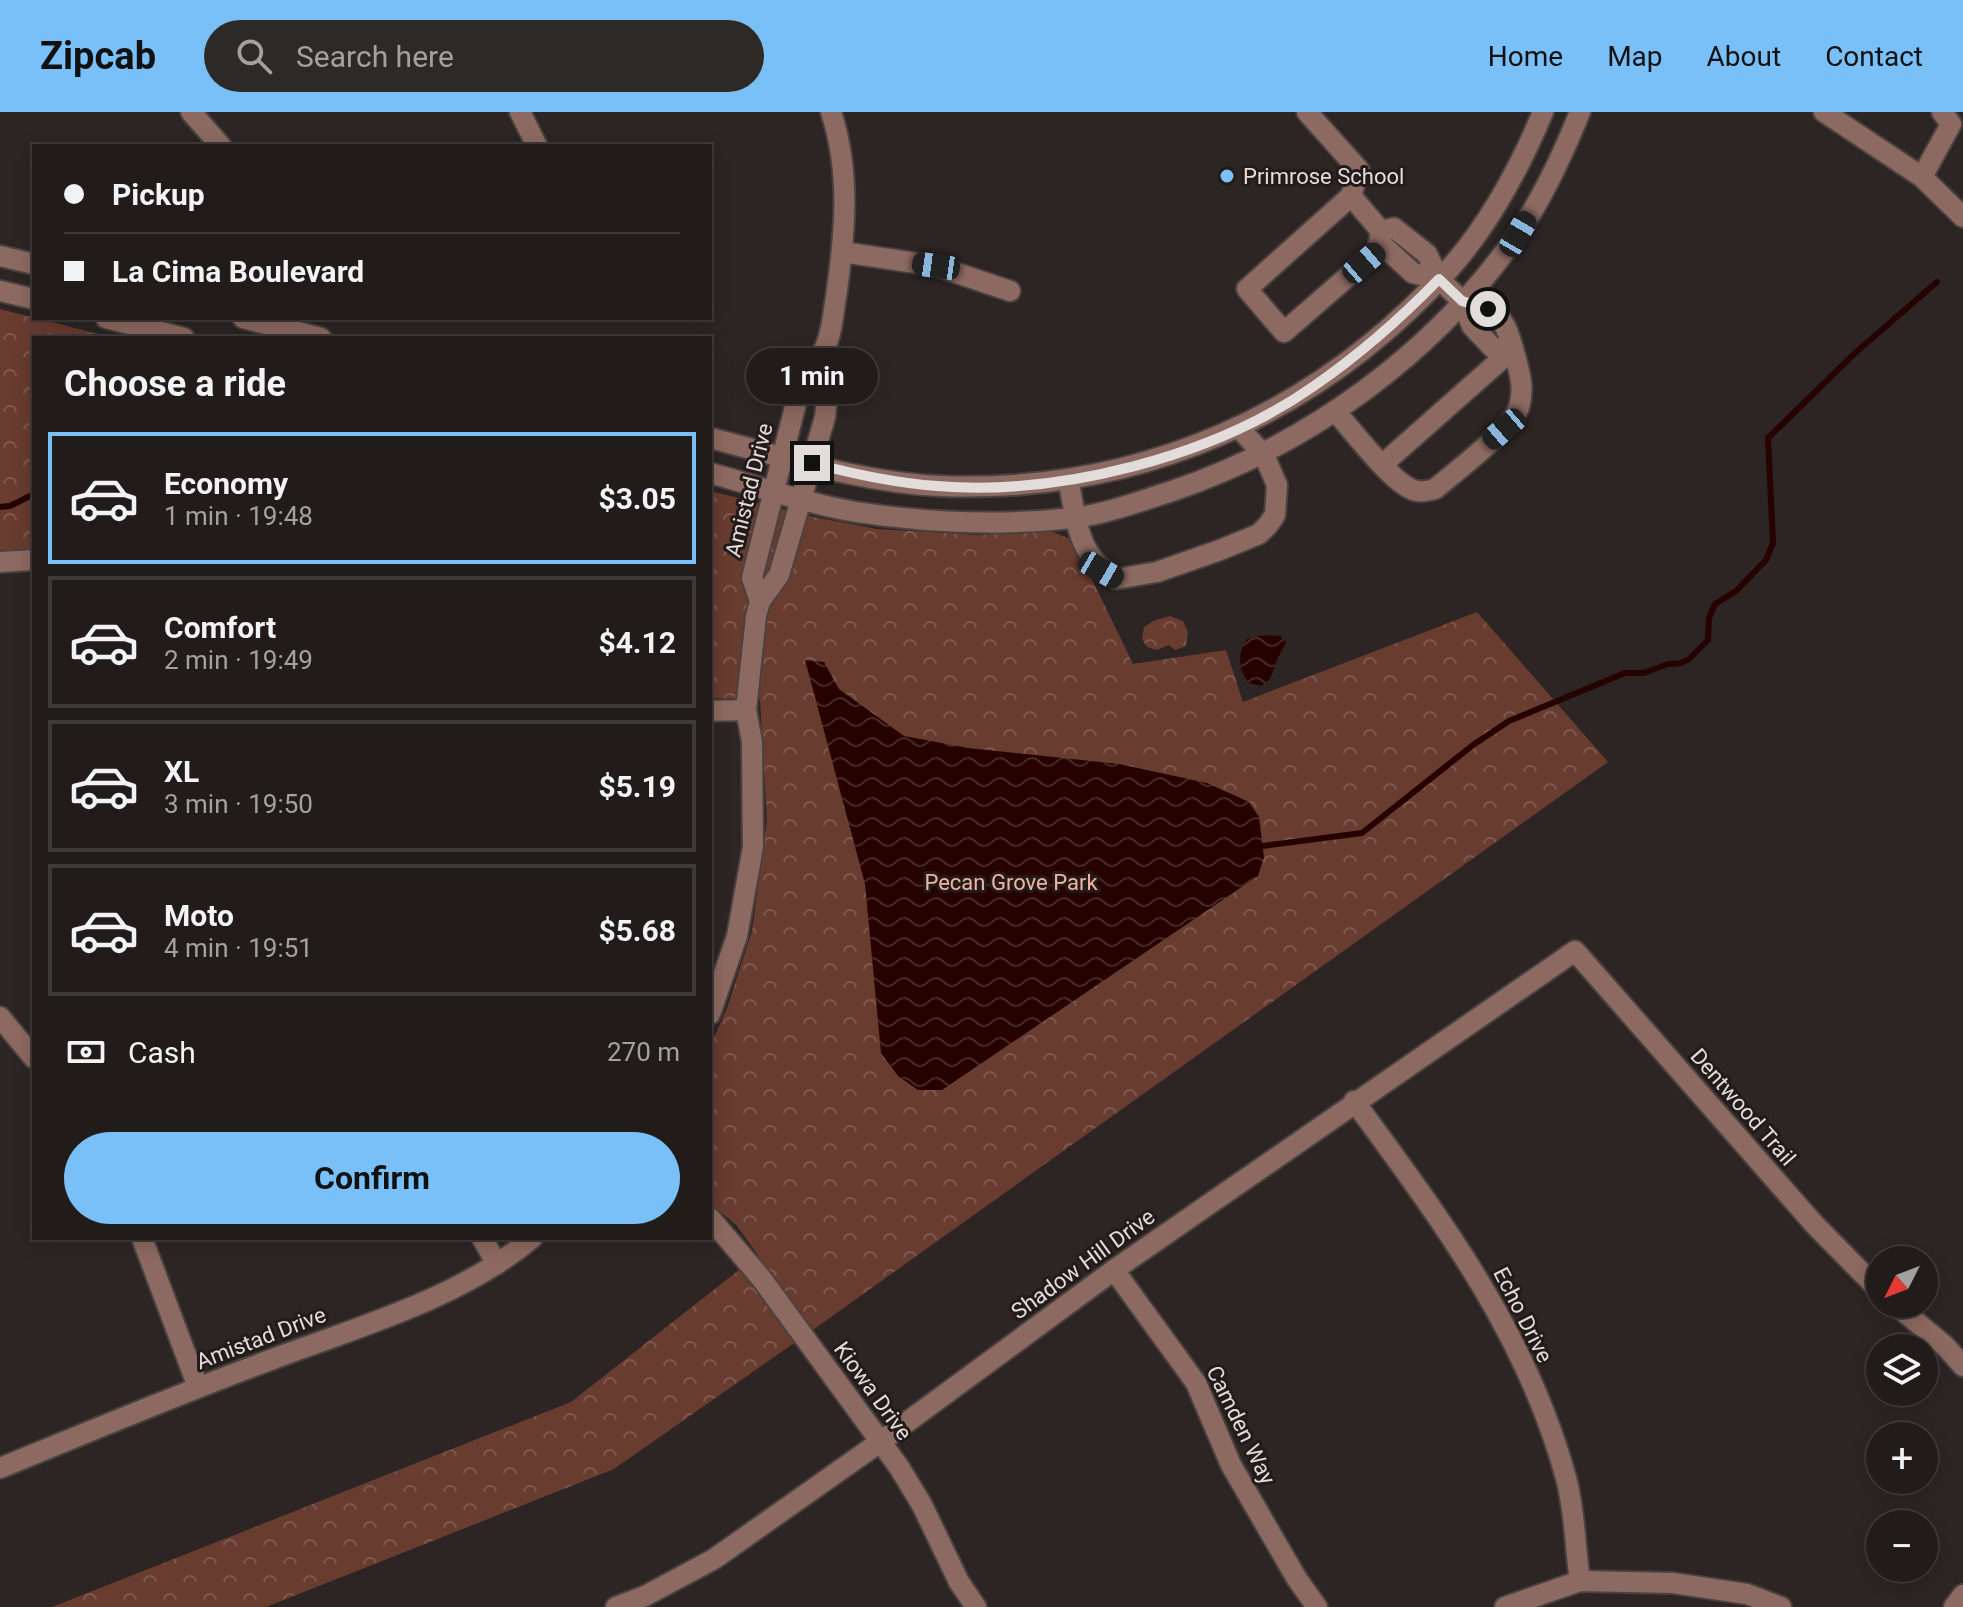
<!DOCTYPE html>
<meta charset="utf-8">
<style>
body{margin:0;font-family:Roboto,sans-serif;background:#2d2927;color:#f1f3f6;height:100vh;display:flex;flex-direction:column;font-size:30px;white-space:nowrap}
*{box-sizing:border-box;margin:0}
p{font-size:26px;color:#a2a1a2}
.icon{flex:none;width:44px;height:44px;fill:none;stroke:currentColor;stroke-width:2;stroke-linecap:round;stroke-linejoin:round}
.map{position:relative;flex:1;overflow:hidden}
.side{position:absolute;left:32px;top:224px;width:680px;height:904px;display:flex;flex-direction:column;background:#211c1a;border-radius:0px;box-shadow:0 4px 20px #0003,0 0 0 2px #3e3a39}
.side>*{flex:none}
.banner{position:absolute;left:32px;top:32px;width:680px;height:176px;border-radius:0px;box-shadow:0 4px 20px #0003,0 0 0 2px #3e3a39;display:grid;align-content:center;height:176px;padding:0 32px;background:#211c1a}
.needle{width:52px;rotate:228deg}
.buttons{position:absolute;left:1866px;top:1134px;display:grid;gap:16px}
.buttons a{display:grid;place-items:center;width:72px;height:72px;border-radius:50%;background:#211c1a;box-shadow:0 4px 20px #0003,0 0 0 2px #3e3a39;font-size:40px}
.end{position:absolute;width:36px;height:36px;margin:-18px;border:10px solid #e2dcdb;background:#111;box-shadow:0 0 0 4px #111}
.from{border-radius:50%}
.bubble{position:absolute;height:56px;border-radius:28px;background:#211c1a;box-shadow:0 4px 20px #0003,0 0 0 2px #3e3a39;font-size:26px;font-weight:700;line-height:56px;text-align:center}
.car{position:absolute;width:24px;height:48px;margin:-24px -12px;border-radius:10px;box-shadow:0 0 6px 2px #0007;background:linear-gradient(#222 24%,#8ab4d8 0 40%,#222 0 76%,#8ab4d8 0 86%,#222 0)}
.banner b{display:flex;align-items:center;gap:28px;height:76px;font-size:30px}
.banner b+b{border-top:2px solid #3e3a39}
.banner i{width:20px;height:20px;background:#f1f3f6}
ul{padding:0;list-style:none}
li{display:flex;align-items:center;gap:24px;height:132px;margin:0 16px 12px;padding:0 16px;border:4px solid #3e3a39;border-radius:0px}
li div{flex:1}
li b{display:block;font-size:30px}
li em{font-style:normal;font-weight:700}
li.selected{border-color:#79bff8}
li>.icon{width:72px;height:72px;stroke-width:1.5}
h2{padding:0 32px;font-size:36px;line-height:96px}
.pay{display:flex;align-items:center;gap:20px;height:88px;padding:0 32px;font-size:30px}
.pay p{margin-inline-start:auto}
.action{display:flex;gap:16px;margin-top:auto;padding:16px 32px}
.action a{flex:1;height:92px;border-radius:48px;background:#79bff8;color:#111;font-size:32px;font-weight:700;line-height:92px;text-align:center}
header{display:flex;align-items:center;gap:48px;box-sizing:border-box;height:112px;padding:0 40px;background:#79bff8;color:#111}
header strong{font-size:38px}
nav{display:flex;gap:44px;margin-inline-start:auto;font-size:28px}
.search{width:560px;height:72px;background:#2d2927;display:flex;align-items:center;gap:20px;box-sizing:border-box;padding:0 28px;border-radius:44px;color:#a2a1a2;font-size:30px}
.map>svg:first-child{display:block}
</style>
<header>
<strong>Zipcab</strong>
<div class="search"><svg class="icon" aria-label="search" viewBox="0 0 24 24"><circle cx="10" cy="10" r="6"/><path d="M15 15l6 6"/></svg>Search here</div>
<nav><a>Home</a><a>Map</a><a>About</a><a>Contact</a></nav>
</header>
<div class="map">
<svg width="1963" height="1495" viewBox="0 0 1963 1495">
<defs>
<pattern id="park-crowns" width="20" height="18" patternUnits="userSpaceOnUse" patternTransform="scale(2)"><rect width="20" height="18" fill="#693c30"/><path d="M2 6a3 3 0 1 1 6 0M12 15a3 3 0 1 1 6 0" fill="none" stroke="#7e584d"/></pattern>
<pattern id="water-waves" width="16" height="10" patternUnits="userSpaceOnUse" patternTransform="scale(2)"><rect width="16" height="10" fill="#260300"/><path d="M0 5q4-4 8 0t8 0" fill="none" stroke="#452725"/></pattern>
</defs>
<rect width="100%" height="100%" fill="#2c2523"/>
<g fill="url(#park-crowns)">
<polygon points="0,197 114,226 34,226 34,438 0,439"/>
<polygon points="710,379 814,405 877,417 978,423 1050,419 1073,428 1133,552 1226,538 1243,590 1477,500 1608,650 817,1215 614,1357 266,1495 52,1495 571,1290 758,1143 736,1113 710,1091 710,935 727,896 752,819 767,708 760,587 710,586"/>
<polygon points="1170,504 1183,509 1188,520 1186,534 1175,538 1169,533 1157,538 1147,535 1142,527 1144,515 1153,509"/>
</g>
<g fill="url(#water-waves)">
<path d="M 1265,523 L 1280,524 L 1286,530 C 1284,537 1279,542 1276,550 C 1272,562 1273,566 1261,574 L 1249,571 C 1238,557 1237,541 1247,527 Z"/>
<polygon points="805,548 824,550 839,577 904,624 968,636 1119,652 1207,671 1249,690 1259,705 1264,745 1258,764 942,978 918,978 898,964 881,941 865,772"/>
</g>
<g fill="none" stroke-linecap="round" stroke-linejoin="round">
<g stroke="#260300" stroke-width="6">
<polyline points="0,395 10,394 34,382"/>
<polyline points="1255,735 1362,721 1473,633 1509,609 1625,561 1644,561 1668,552 1681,551 1689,547 1708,528 1709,506 1715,492 1736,479 1766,448 1773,431 1768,326 1855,241 1937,170"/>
</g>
<g stroke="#494240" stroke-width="24">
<g id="minor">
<polyline points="191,0 221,34"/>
<polyline points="520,0 537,34"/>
<polyline points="1307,0 1359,58 1351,84 1381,119"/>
<polyline points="1824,0 1922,65 1963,105"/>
<polyline points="1922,65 1951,12 1942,0"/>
<polyline points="1351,84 1247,177 1284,220 1383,134"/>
<polyline points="842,140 936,154 1010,179"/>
<polyline points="0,144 34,152"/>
<polyline points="1439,167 1413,161 1379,130 1381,119 1394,116 1427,142 1439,167 1462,189 1472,214 1493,236 1513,237"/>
<polyline points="0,179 34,187"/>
<polyline points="106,206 184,226"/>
<polyline points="243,206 321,226"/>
<path d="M 1335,299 C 1352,318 1389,367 1411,377 C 1419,381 1426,379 1435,377 C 1455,360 1512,317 1519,295 C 1525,276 1519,258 1514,240 C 1504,203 1499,200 1462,189"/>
<path d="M 710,326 C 785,345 863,371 940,374 C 1139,382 1318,303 1451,155 C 1490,111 1520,55 1543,0"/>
<polyline points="1383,352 1513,237"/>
<path d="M 710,361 C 758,374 807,392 856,400 C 928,411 1001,414 1073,406 C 1106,402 1141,389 1172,379 C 1308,333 1434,242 1517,123 C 1543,86 1563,42 1580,0"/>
<path d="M 1068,367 C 1077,409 1077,444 1116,467 L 1157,460 L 1220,438 L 1259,422 L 1268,413 L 1275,403 L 1277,373 L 1264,343 L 1238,315"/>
<polyline points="0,450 34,448"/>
<path d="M 760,489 L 752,466 L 803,263 C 810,255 818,248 823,239 C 832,225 833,201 836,185 C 845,122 851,61 831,0"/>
<polyline points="710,599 746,598"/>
<polyline points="710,902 737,824 753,735 752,630 746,598 756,504 760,489 779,463 825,305 830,257 824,238"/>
<polyline points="0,905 34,946"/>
<path d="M 1354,989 C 1442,1109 1526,1220 1566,1366 C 1575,1398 1575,1436 1580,1469"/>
<polyline points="710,1106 761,1166 899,1355 922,1393 959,1470 976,1495"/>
<polyline points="142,1126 198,1275"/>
<polyline points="482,1126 497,1152"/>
<polyline points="1114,1158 1196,1271 1231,1353 1297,1467 1317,1495"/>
<polyline points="1895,1192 1945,1234 1963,1254"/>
<path d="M 0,1356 C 91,1319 181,1281 273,1247 C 358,1215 461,1186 532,1126"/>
<polyline points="616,1495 645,1484 714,1447 880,1330 1114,1158 1575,839 1814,1112 1880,1179"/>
<polyline points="1505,1495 1580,1469 1673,1471 1747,1482 1781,1495"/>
<polyline points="1954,1495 1963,1483"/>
</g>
</g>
<use href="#minor" stroke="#8d6a61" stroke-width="20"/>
</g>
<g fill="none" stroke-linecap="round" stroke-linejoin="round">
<path stroke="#e2dcdb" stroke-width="10" d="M 812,351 C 853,362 895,371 937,374 C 1059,384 1213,345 1314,274 C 1359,243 1400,207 1439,167 L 1462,189 L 1488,197"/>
</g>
<circle fill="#79bff8" stroke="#231b19" stroke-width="3" cx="1227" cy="64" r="8"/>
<g text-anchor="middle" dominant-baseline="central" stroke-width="6" stroke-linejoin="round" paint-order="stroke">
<g font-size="22" fill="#e2dcdb" stroke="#231b19" text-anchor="start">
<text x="1243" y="64">Primrose School</text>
</g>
<g font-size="22" fill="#e2dcdb" stroke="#231b19">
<text transform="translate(749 378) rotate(-76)">Amistad Drive</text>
<text transform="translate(1743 995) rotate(49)">Dentwood Trail</text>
<text transform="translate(1083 1152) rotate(-36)">Shadow Hill Drive</text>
<text transform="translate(1523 1203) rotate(63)">Echo Drive</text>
<text transform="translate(261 1226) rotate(-21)">Amistad Drive</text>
<text transform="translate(873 1279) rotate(54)">Kiowa Drive</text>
<text transform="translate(1241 1313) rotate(64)">Camden Way</text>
</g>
<g font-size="22" fill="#f4b2a2" stroke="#231b19">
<text x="1011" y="770">Pecan Grove Park</text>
</g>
</g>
</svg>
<div class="buttons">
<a><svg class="needle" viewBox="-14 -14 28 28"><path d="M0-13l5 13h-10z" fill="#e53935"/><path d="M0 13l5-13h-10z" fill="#a2a1a2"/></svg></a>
<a><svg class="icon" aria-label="layers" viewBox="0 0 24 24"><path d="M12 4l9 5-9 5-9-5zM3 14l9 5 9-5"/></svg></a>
<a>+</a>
<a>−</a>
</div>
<i class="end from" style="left:1488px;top:197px"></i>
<i class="end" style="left:812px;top:351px"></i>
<div class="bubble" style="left:746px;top:236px;width:132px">1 min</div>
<i class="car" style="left:1518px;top:122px;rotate:30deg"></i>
<i class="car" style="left:1364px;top:151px;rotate:49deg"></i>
<i class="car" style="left:936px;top:154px;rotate:278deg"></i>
<i class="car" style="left:1504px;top:317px;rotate:229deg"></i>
<i class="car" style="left:1101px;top:458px;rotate:120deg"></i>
<div class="banner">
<b><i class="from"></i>Pickup</b>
<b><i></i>La Cima Boulevard</b>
</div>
<section class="side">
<h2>Choose a ride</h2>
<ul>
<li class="selected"><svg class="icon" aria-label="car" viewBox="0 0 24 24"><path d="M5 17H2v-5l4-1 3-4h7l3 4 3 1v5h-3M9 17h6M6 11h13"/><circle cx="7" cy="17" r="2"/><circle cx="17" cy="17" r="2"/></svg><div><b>Economy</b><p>1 min · 19:48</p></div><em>$3.05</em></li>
<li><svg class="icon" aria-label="car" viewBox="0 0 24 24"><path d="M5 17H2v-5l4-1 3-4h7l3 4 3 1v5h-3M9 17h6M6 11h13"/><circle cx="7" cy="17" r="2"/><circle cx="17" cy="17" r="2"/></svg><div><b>Comfort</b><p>2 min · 19:49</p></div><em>$4.12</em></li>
<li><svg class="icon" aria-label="car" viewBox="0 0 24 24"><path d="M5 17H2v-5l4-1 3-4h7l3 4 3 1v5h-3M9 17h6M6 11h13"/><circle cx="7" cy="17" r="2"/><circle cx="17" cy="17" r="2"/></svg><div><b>XL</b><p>3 min · 19:50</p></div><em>$5.19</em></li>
<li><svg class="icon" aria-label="car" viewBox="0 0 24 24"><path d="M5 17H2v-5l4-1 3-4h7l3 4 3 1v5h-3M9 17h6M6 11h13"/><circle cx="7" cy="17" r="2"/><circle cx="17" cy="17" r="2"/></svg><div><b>Moto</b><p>4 min · 19:51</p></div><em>$5.68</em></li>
</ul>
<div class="pay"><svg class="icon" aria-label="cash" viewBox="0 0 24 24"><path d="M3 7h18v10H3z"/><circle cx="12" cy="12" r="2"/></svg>Cash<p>270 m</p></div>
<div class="action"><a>Confirm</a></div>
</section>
</div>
